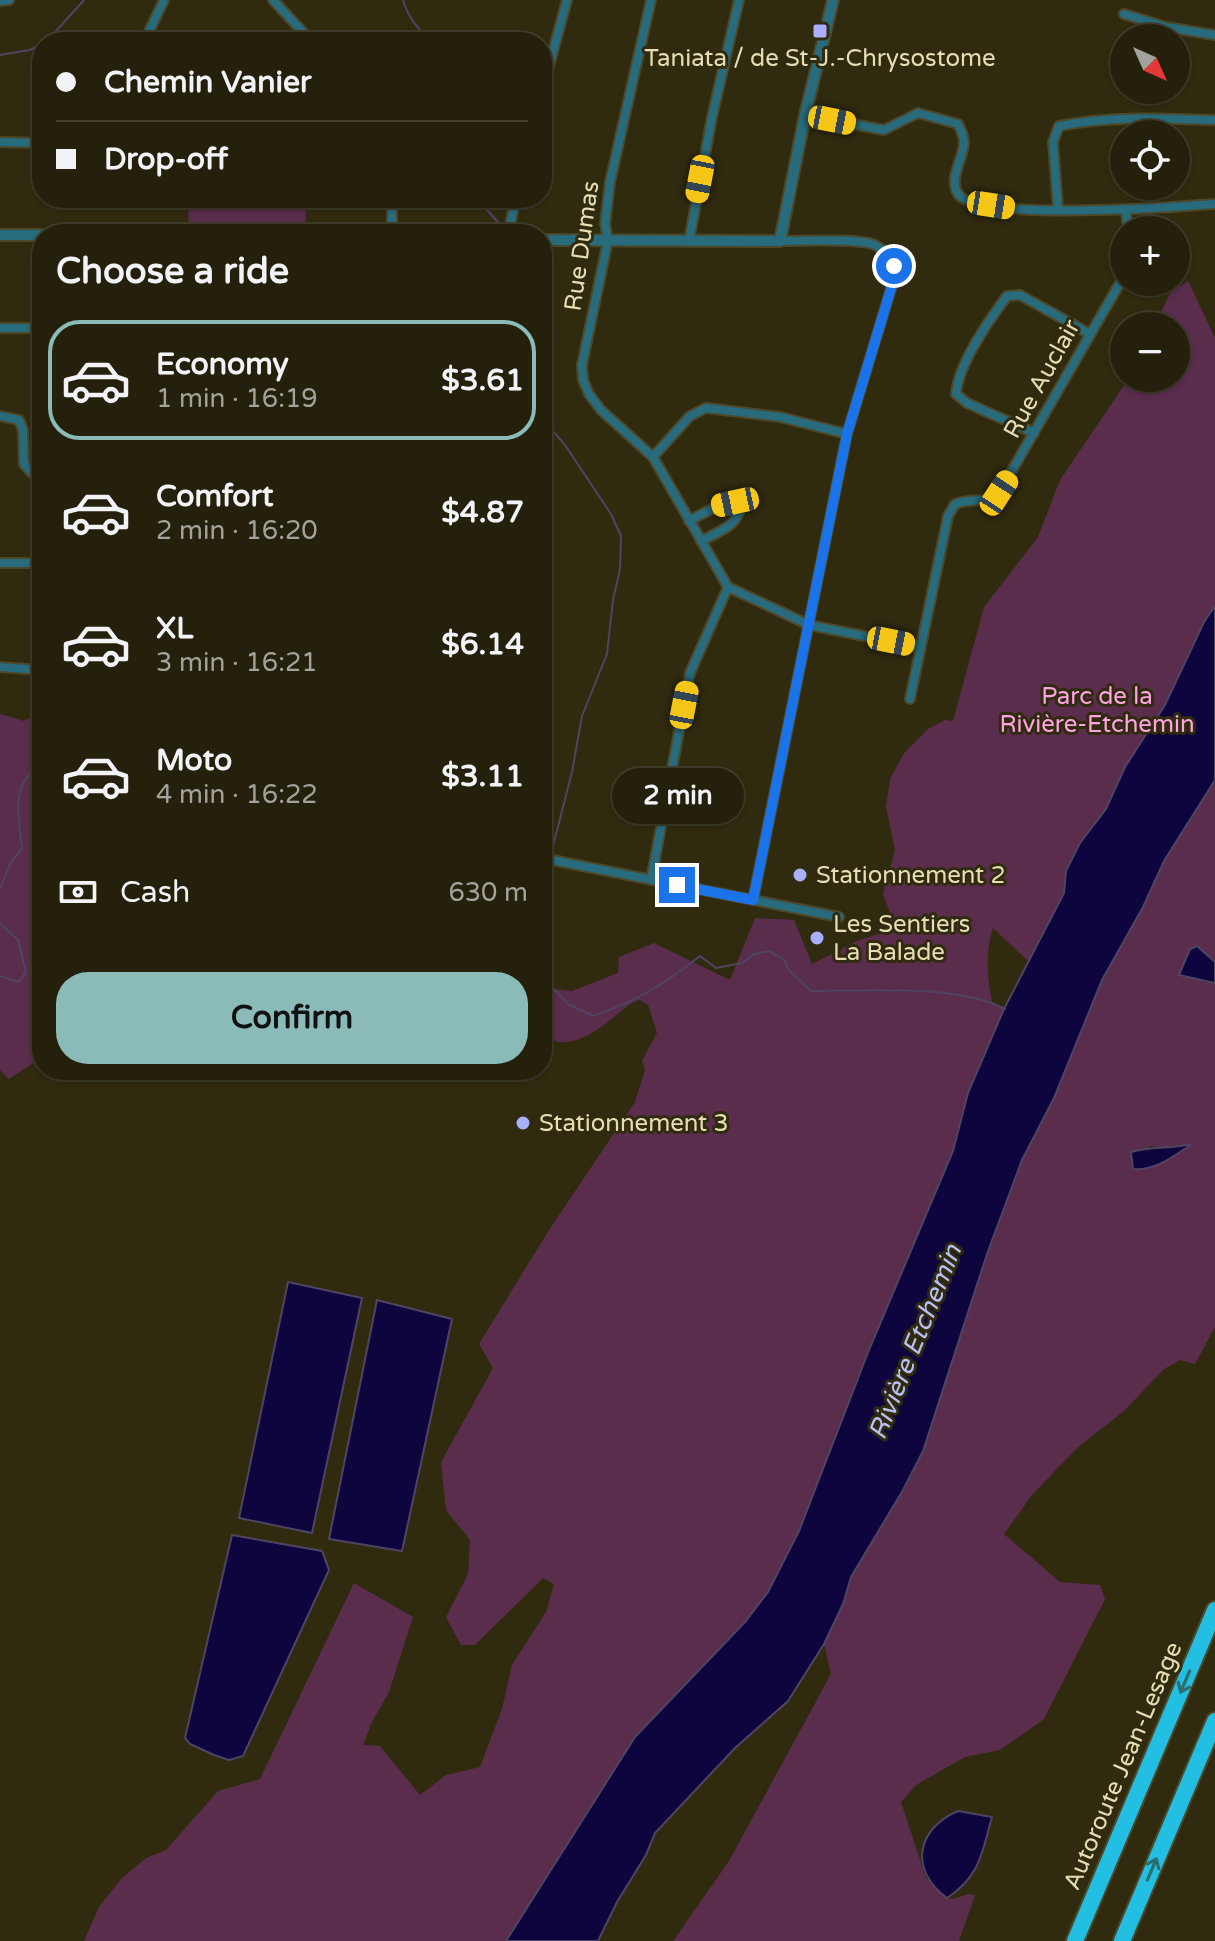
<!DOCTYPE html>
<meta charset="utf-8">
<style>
body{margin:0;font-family:"Varela Round",sans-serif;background:#2c2814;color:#f1f3f6;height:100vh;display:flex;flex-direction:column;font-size:30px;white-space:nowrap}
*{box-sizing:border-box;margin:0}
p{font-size:26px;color:#a3a39d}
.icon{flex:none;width:44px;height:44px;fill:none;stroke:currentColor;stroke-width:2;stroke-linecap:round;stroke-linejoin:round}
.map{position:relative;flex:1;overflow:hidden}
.sheet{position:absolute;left:32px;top:224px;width:520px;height:856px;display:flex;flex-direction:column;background:#24200b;border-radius:32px;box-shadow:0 2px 6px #0004,0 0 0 2px #413e2c}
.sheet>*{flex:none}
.guide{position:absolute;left:32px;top:32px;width:520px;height:176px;border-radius:32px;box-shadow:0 2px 6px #0004,0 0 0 2px #413e2c;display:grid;align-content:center;height:176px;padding:0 24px;background:#24200b}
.needle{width:52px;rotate:135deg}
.controls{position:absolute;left:1110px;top:24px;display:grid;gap:16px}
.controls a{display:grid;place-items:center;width:80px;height:80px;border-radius:50%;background:#24200b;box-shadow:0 2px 6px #0004,0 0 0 2px #413e2c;font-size:40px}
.end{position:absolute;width:36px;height:36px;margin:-18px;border:10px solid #1a73e8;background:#fff;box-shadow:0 0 0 4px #fff}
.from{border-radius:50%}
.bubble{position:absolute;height:56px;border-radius:28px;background:#24200b;box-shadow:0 2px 6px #0004,0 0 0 2px #413e2c;font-size:26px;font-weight:700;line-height:56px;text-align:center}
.car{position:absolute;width:24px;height:48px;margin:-24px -12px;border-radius:10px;box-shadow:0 0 6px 2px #0007;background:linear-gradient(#f5c518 24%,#345 0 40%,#f5c518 0 76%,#345 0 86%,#f5c518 0)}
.guide b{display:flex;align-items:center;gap:28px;height:76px;font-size:30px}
.guide b+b{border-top:2px solid #413e2c}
.guide i{width:20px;height:20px;background:#f1f3f6}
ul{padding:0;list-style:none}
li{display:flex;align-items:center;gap:24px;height:120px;margin:0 16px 12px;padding:0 8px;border:4px solid transparent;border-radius:32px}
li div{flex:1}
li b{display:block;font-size:30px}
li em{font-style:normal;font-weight:700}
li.current{border-color:#8bbbb9}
li>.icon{width:72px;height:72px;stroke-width:1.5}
h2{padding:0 24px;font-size:36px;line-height:96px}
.pay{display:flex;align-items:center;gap:20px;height:88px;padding:0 24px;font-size:30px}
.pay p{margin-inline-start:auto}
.button{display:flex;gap:16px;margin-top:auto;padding:16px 24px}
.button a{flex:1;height:92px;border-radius:32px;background:#8bbbb9;color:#111;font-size:32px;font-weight:700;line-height:92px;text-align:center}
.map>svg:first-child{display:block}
</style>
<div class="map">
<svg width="1215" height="1941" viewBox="0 0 1215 1941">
<rect width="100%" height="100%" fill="#302b0f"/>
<g fill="#5a2d4d" fill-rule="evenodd">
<polygon points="188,198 329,198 306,199 305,234 189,234"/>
<path d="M 1188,281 L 1215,338 L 1215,693 L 1055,986 L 993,928 C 985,952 987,977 992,1002 L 1004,1009 L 968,1093 L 953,1151 L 869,1350 L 799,1531 L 768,1592 L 506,1941 L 84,1941 L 99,1907 L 121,1879 L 146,1858 L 166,1850 L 218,1791 L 260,1779 L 354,1583 L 413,1617 L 389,1692 L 372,1722 L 363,1745 L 380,1746 L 420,1795 L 446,1775 L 480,1767 L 502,1709 L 512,1665 L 546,1612 L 554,1584 L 543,1578 L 475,1645 L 461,1645 L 446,1617 L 468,1574 L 470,1540 L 446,1510 L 441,1462 L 493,1368 L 479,1344 L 549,1230 L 635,1102 L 645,1070 L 642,1061 L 657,1033 L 648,1005 L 640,1000 L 633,1002 C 609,1020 573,1058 542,1035 L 542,988 L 572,991 L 618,973 L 619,957 L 654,943 L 730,980 L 755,918 L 794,920 L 812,964 L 859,940 L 889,931 L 890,913 L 883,894 L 895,850 L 886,807 L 890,779 L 904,753 L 928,729 L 945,720 L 953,721 L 984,607 L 1038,537 L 1060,480 L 1129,378 L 1176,378 L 1176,326 L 1155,326 L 1170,293 Z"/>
<polygon points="42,712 42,1052 38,1060 9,1079 0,1070 0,714 24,721"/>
<path d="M 1215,780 L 1215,962 L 1206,953 L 1179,975 L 1215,983 L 1215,1327 L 1195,1364 L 1180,1360 L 1164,1369 L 1124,1411 L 1077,1448 L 1032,1495 L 1004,1534 L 1060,1582 L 1100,1585 L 1105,1599 L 1044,1719 L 1000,1750 L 965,1757 L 916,1785 L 901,1802 L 926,1878 L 947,1898 L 953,1899 L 968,1894 L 975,1895 L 959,1941 L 673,1941 L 729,1861 L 831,1674 L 824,1644 L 843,1604 L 851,1577 L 903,1490 L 923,1451 L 987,1254 L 1022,1160 L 1054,1098 L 1102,980 L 1143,907 L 1164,861 ZM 1150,1146 L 1174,1149 L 1189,1146 C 1172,1157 1155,1171 1133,1169 Z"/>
</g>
<g fill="#0e043e" stroke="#4e4562" stroke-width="2">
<polygon points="1215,606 1215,780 1164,861 1143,907 1102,980 1054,1098 1022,1160 987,1254 923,1451 903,1490 851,1577 843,1604 824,1644 788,1701 735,1748 655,1833 646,1855 617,1902 598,1941 506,1941 635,1737 745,1622 768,1592 799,1531 869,1350 953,1151 968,1093 1004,1009 1064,893 1066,871 1080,843 1106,809 1125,767 1165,705 1204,622"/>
<polygon points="1197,946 1215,962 1215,983 1179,975 1190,949"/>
<path d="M 1192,1144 C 1174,1156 1155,1171 1133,1169 L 1131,1152 C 1152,1146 1171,1149 1192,1144 Z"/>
<polygon points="288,1282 362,1298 312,1533 239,1518"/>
<polygon points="377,1300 452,1319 402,1551 329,1539"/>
<polygon points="232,1535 322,1551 329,1570 243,1756 229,1760 214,1755 190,1744 185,1738"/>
<path d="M 958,1811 L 992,1817 C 982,1853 980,1876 947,1898 C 909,1870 916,1829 958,1811 Z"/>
</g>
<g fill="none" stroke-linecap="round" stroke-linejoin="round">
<g stroke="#4e4562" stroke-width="2">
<path d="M 403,0 C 408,18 419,31 433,42"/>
<polyline points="46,42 84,0"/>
<polyline points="0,55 30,50 42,44"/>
<polyline points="480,198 480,202 498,222"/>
<polyline points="542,418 565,445 611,514 621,536 620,569 613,600 607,654 582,716 572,772 550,858"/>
<path d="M 0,889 L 10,864 L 22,848 C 18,819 10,780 42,766"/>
<polyline points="542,896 548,864"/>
<polyline points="542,901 551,915 542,957"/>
<polyline points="0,923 18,940 26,972 19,982 0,976"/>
<path d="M 542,976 L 568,1004 L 593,1016 C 635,1002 665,984 700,956 L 716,968 L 742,963 L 754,954 L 769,951 L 784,960 L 789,970 L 811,991 C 866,991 957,984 1005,1009"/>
</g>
<g stroke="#4d482a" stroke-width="12">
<g id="minor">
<polyline points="273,0 312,42"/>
<polyline points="651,0 610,182 605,224 608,240 582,365 583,380 589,394 601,410 653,457 728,587 809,625 919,647"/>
<polyline points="0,1 9,0"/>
<polyline points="1124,14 1166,27 1215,35"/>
<polyline points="144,42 164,0"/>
<polyline points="542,92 567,0"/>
<path d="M 805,115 L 884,130 L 918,113 L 958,124 C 961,130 964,136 964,142 C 964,158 947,180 959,195 C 980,221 1176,207 1215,204"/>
<polyline points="0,142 42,143"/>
<path d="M 1058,209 L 1053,142 L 1059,126 C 1110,116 1163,118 1215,120"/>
<polyline points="1126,211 1128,230"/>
<polyline points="392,234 392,198"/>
<polyline points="508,234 516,198"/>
<polyline points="689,241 712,117 739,0"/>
<polyline points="0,328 42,328"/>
<polyline points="0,416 19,420 23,430 24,464 32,473 42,472"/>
<path d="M 1034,433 L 967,403 L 956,394 C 958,365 989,320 1007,296 L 1020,295 L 1090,334"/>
<polyline points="653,457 690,416 706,408 780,417 847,434"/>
<path d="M 689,521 C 705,513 722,500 741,504 C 739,526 718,532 701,541"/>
<polyline points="0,563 42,563"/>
<polyline points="0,667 42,670"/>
<path d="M 910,699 L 948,516 L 955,504 C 973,497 981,505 999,493 L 1124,276"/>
<polyline points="542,858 839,917"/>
<polyline points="651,880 690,673 728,587"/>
<path d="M 753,900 L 847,434 L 893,282 C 894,266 891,253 875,245 C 859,238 801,241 780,241"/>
</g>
</g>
<g stroke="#4d482a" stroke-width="14">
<g id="tertiary">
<polyline points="0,235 42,235"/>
<polyline points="542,240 780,241 805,115 833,0"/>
</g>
</g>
<g stroke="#4d482a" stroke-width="20">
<g id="motorway">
<polyline points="1075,1941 1215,1610"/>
<polyline points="1122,1941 1215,1721"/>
</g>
</g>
<use href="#minor" stroke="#286b7d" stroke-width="8"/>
<use href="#tertiary" stroke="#286b7d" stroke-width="10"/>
<use href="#motorway" stroke="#22bfe3" stroke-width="16"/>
</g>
<defs><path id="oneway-shaft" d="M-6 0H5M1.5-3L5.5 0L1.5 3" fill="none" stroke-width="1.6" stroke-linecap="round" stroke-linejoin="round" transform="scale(2)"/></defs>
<g stroke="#2a6e6e">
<use href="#oneway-shaft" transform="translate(1185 1682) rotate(113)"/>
<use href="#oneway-shaft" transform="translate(1152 1869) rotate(-67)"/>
</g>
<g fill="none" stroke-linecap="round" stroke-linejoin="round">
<polyline stroke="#1a73e8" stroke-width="10" points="677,885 753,900 847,434 893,282 894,266"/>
</g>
<g fill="#a8b0fc" stroke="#302b0f" stroke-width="3">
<rect x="812" y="23" width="16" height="16" rx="4"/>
<circle cx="800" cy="875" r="8"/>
<circle cx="817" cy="938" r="8"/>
<circle cx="523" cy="1123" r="8"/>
</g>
<g text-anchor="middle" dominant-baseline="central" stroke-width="6" stroke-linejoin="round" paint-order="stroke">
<g font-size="24" fill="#e5deb5" stroke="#302b0f" text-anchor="start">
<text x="820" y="58" text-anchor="middle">Taniata / de St-J.-Chrysostome</text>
<text x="816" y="875">Stationnement 2</text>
<text x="833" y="924">Les Sentiers<tspan x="833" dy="28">La Balade</tspan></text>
<text x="539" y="1123">Stationnement 3</text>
</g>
<g font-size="24" fill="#e5deb5" stroke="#302b0f">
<text transform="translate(582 246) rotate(-82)">Rue Dumas</text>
<text transform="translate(1042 379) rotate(-61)">Rue Auclair</text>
<text transform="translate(1123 1766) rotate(-67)">Autoroute Jean-Lesage</text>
</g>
<g font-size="24" fill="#ffa4e3" stroke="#302b0f">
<text x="1097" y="696">Parc de la<tspan x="1097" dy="28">Rivière-Etchemin</tspan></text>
</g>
<g font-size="26" font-style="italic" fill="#b8bff7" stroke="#302b0f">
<text transform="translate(915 1342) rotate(-68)">Rivière Etchemin</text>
</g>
</g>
</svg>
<div class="controls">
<a><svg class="needle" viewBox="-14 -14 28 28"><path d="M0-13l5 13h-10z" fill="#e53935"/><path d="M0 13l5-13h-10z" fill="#a3a39d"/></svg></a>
<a><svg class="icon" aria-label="locate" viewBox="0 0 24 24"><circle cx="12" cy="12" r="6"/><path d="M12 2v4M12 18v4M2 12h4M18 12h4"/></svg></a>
<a>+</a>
<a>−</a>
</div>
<i class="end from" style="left:894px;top:266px"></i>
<i class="end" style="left:677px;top:885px"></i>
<div class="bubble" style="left:612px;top:768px;width:132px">2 min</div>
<i class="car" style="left:832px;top:120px;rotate:101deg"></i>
<i class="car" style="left:700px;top:179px;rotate:191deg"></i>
<i class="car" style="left:991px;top:205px;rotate:99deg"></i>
<i class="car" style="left:999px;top:493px;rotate:33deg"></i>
<i class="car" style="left:735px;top:502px;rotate:258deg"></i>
<i class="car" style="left:891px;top:641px;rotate:101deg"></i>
<i class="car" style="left:684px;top:705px;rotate:11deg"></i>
<div class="guide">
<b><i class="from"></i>Chemin Vanier</b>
<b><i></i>Drop-off</b>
</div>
<section class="sheet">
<h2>Choose a ride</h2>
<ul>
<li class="current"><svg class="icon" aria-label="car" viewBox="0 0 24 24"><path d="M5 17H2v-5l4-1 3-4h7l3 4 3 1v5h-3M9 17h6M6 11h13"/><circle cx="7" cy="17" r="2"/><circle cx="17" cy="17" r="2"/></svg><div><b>Economy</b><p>1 min · 16:19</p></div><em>$3.61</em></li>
<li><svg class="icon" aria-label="car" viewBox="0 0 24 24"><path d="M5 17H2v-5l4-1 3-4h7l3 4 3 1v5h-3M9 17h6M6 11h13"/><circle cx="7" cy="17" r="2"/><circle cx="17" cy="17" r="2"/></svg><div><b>Comfort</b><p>2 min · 16:20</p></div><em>$4.87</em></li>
<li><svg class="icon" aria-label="car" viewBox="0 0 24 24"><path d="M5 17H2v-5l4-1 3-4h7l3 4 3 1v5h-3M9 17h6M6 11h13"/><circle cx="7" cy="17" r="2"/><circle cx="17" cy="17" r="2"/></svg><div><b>XL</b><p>3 min · 16:21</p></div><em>$6.14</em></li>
<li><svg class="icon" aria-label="car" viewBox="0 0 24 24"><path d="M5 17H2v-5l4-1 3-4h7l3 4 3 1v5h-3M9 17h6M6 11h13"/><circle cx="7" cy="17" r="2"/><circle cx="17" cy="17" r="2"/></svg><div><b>Moto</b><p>4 min · 16:22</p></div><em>$3.11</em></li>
</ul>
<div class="pay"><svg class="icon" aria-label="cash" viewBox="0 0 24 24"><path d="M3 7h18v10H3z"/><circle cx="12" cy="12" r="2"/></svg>Cash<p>630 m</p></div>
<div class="button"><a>Confirm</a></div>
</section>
</div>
